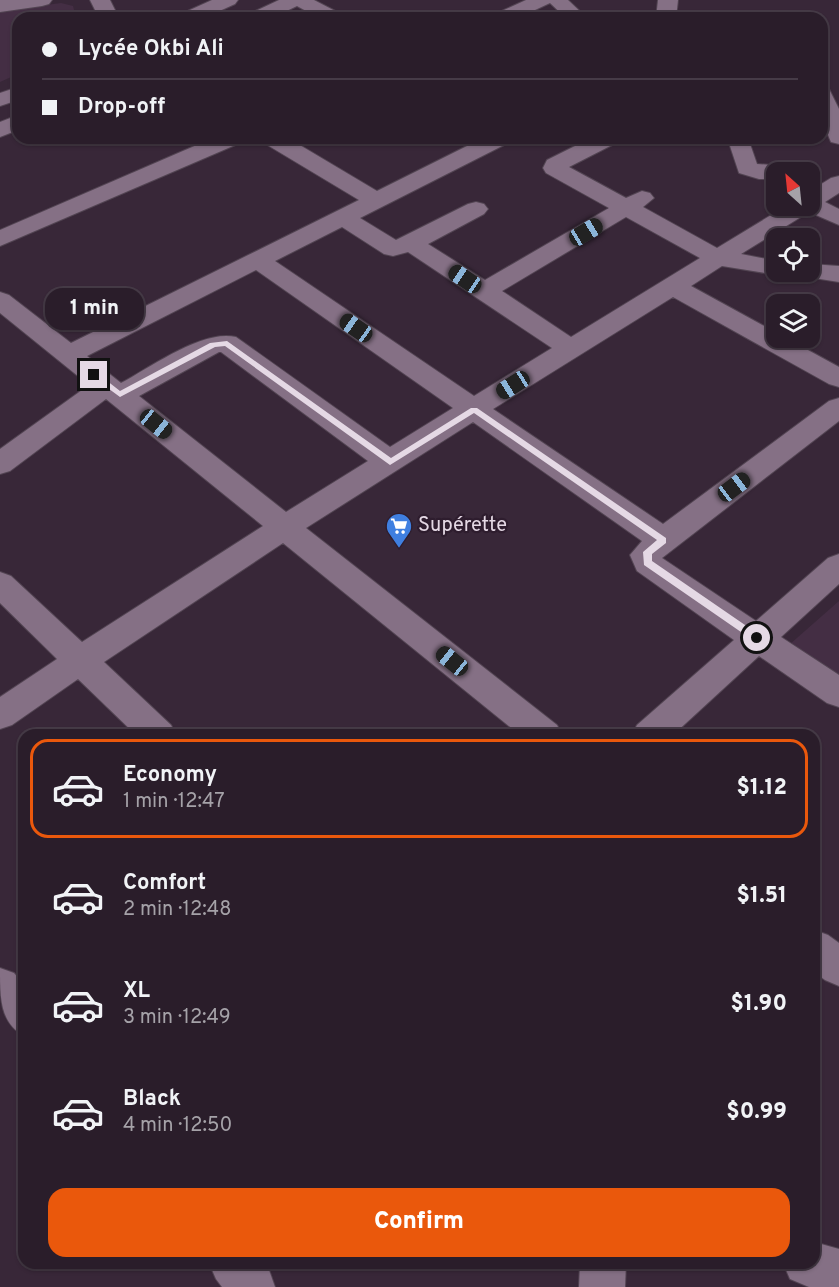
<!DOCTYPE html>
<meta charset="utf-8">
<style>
body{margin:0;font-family:Overpass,sans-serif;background:#362a36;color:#f1f3f6;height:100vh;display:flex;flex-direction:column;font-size:22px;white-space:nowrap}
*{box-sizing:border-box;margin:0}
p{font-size:20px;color:#a5a2a8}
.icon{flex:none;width:33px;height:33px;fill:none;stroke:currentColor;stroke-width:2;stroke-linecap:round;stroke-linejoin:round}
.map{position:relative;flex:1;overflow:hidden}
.panel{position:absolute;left:18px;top:729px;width:802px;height:540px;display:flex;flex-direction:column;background:#2a1d2a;border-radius:18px;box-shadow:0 2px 4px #0004,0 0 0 2px #463b47}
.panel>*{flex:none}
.top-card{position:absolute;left:12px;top:12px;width:816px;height:132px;border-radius:18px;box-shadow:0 2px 4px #0004,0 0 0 2px #463b47;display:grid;align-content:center;height:132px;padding:0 30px;background:#2a1d2a}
.needle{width:39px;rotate:333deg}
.controls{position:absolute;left:766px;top:162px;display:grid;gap:12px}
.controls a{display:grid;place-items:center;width:54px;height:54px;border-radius:12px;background:#2a1d2a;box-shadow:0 2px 4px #0004,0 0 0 2px #463b47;font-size:30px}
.end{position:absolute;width:27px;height:27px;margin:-14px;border:8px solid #e5d9e5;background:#111;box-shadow:0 0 0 3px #111}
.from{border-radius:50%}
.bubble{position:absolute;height:42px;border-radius:18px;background:#2a1d2a;box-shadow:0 2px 4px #0004,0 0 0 2px #463b47;font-size:20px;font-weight:800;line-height:42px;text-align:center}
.car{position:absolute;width:18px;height:36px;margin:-18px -9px;border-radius:8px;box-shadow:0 0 4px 2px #0007;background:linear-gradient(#222 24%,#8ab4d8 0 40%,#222 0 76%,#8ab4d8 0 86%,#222 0)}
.top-card b{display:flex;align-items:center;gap:21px;height:57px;font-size:22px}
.top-card b+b{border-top:2px solid #463b47}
.top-card i{width:15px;height:15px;background:#f1f3f6}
ul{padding:10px 0 0;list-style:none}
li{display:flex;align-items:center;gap:18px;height:99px;margin:0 12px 9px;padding:0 18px;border:3px solid transparent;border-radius:18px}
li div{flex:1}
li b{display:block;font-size:22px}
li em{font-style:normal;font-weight:800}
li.selected{border-color:#ea580c}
li>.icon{width:54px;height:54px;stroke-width:1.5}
.cta{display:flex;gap:12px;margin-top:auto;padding:12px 30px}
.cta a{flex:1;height:69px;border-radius:18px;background:#ea580c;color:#fff;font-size:24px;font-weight:800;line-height:69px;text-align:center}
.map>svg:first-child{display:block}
</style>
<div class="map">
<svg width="839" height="1287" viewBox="0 0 839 1287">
<rect width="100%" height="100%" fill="#382738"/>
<g fill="#442e44">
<polygon points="61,3 73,6 76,18 18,18 18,74 0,82 0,11"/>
<polygon points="839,601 839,679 789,645"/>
</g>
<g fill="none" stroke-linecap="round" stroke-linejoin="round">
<g stroke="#524452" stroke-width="2">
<g id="street">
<polygon points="0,0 52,0 49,4 42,6 0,12"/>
<polygon points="90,0 110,0 119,18 99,18"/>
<polygon points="212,0 238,0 235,4 204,18 178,18 181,14"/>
<polygon points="279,0 314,0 341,14 344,18 319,18 297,6 272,18 246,18 249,14"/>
<polygon points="526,0 568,0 587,18 566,18 550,3 518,18 492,18 495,14"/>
<polygon points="658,0 678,0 676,18 656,18"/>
<polygon points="18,87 18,100 0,106 0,93"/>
<polygon points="822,87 829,89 839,109 839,144 831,142 822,121"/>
<polygon points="18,115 18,130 0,137 0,122"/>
<polygon points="213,138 243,138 240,143 0,246 0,230"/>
<path d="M 261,138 L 288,138 L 377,191 L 483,138 L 511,138 L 508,143 L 360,218 L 396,240 L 468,204 L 476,202 L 484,204 L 488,209 L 484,214 L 428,244 L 485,280 L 609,208 L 546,173 L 543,168 L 547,160 L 591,138 L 619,138 L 616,143 L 569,167 L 626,198 L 642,191 L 650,193 L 654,198 L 643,207 L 717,248 L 786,206 L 810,206 L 810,191 L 831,178 L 839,176 L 839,193 L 825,202 L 839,209 L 839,225 L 809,212 L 741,254 L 777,261 L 777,272 L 787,272 L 786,273 L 777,275 L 722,266 L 691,286 L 777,333 L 777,338 L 786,338 L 839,367 L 839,387 L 829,384 L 673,297 L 493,409 L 663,524 L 829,401 L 839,398 L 839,421 L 662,558 L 756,621 L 828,558 L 839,554 L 839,584 L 781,637 L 839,675 L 839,707 L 827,703 L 759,656 L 673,735 L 632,735 L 637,725 L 734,640 L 637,571 L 630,555 L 642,541 L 473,422 L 306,528 L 557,725 L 562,735 L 520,735 L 283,543 L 104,662 L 171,725 L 176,735 L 136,735 L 78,679 L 12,725 L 0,729 L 0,697 L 57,659 L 0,603 L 0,572 L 11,576 L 82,642 L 263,526 L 106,399 L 10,471 L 0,474 L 0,449 L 89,385 L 0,313 L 0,292 L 9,295 L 71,343 L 359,200 L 264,143 ZM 626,217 L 700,258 L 571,337 L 502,291 ZM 342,227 L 384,254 L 393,256 L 408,252 L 552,348 L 474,396 L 275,261 ZM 256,270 L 453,408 L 390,447 L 236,337 C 203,329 151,367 121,383 L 87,356 ZM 219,352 L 221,352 L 368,461 L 286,512 L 139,396 Z"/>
<polygon points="732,138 748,138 757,164 799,167 802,172 777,172 777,179 759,179 739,173 729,143"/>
<polygon points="810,264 839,266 839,282 801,276 798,272 810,272"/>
<polygon points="814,930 828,935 839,943 839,986 825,980 814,972"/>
<path d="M 0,968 L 14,973 L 24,985 L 24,1036 C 0,1022 0,999 0,968 Z"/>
<polygon points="814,1242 839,1249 839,1287 809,1287 790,1279 783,1263 814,1263"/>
<polygon points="209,1263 262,1263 269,1270 275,1287 222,1287 216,1279"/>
<polygon points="580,1263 626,1263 625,1287 579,1287"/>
</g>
</g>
<use href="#street" fill="#857085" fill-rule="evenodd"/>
</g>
<polygon fill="#e5d9e5" points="227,341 391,458 471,408 477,408 666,538 666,543 652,554 652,561 761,636 761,641 754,641 644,565 643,552 657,540 474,413 390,465 225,346 215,347 120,397 90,375 97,373 120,391 210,343"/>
<defs>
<g id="supermarket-pin" transform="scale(1.35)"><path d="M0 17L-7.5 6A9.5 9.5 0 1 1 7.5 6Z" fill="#3f7fe0" stroke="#2e1d2e"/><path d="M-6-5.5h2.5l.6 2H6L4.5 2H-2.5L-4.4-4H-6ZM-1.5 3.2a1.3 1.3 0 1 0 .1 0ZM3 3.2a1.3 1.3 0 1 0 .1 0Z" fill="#fff"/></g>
</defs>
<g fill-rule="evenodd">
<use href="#supermarket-pin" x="399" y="526"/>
</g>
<g text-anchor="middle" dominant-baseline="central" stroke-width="4.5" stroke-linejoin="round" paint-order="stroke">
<g font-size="20" fill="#e5d9e5" stroke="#2e1d2e" text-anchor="start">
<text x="418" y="526">Supérette</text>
</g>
</g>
</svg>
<div class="controls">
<a><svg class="needle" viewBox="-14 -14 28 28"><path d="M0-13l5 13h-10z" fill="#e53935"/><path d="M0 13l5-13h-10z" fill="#a5a2a8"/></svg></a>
<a><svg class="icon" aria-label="locate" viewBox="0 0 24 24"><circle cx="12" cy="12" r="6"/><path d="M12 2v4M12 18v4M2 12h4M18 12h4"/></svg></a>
<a><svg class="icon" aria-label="layers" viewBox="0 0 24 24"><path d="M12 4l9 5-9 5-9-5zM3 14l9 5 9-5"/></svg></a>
</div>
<i class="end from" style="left:757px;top:638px"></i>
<i class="end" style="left:94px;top:375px"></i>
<div class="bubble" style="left:45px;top:288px;width:99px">1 min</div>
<i class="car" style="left:586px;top:232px;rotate:59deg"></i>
<i class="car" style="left:465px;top:279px;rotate:304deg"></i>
<i class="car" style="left:356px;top:328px;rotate:305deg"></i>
<i class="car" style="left:513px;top:385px;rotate:238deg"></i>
<i class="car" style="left:156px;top:424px;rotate:129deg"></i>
<i class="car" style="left:734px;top:487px;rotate:53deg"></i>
<i class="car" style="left:452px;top:661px;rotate:309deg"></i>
<div class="top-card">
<b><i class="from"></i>Lycée Okbi Ali</b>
<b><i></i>Drop-off</b>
</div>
<section class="panel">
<ul>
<li class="selected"><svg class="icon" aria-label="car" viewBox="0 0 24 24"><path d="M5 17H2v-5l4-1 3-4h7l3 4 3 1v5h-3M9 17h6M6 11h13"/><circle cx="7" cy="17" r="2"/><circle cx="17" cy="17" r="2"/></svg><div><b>Economy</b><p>1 min · 12:47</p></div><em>$1.12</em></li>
<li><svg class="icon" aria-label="car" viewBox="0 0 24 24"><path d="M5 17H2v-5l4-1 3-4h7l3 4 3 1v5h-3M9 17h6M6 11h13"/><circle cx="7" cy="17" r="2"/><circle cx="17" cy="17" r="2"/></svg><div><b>Comfort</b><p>2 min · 12:48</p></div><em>$1.51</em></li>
<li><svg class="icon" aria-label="car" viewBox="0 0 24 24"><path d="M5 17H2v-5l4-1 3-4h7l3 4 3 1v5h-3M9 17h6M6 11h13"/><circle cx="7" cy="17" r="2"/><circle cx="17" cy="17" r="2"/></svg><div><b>XL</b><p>3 min · 12:49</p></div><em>$1.90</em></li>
<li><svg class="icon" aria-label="car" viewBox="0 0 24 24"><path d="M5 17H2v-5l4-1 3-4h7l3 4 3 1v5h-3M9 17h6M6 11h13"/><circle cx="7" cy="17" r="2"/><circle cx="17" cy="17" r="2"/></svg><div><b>Black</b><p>4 min · 12:50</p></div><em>$0.99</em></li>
</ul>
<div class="cta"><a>Confirm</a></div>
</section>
</div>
